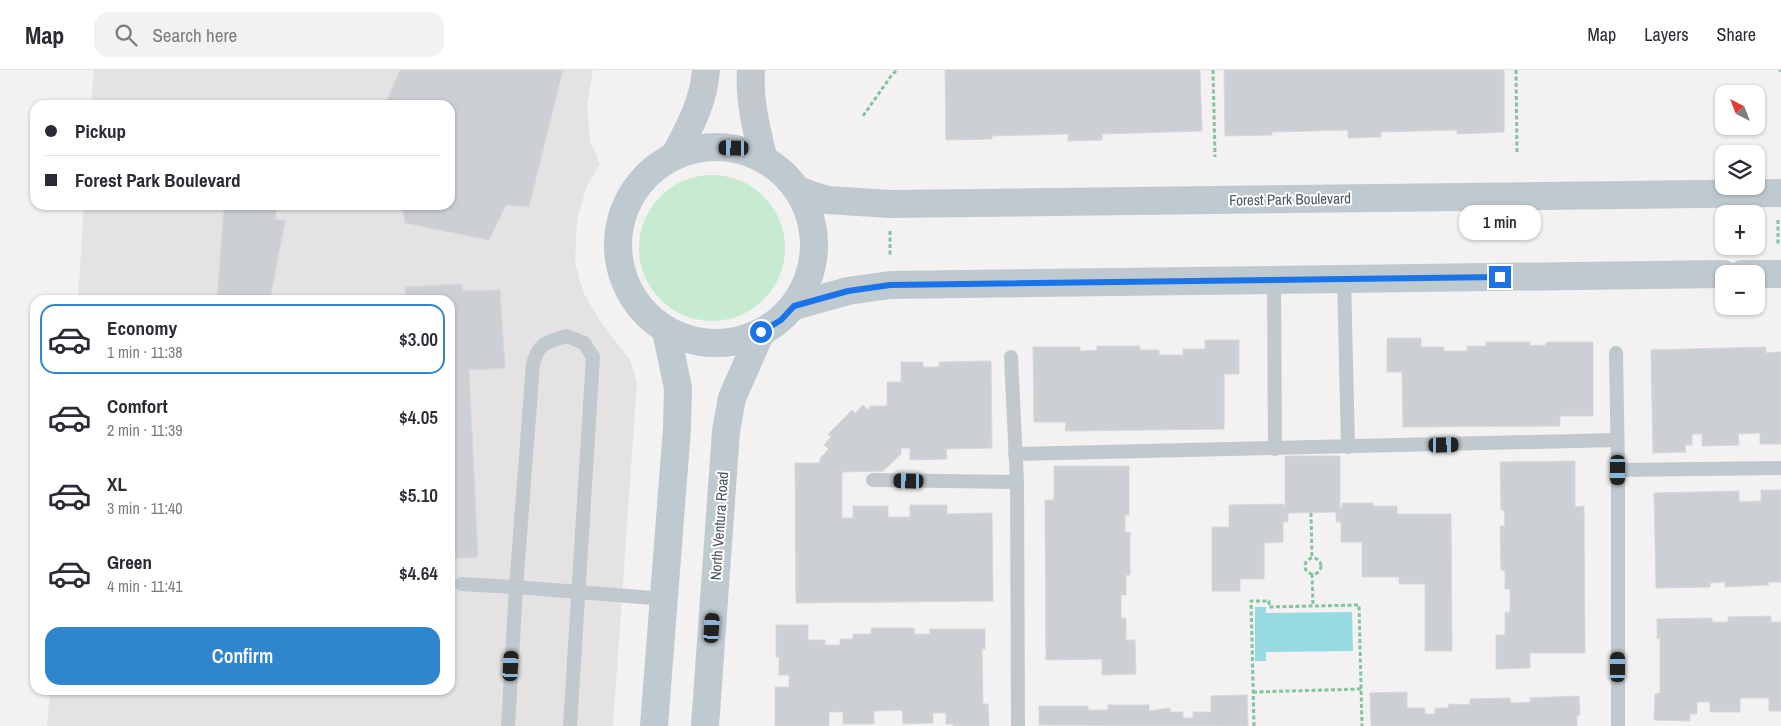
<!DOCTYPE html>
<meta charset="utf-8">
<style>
body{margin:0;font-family:"Archivo Narrow",sans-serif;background:#f2f2f3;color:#2b2b33;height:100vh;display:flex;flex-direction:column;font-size:19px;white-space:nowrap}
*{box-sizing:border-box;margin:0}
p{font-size:16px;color:#7c7c81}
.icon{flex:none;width:28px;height:28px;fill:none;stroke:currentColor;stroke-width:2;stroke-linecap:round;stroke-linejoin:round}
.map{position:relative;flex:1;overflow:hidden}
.sheet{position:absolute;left:30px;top:225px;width:425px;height:400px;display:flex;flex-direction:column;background:#fff;border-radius:15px;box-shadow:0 1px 4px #0004}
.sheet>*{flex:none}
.guide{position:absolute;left:30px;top:30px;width:425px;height:110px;border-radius:15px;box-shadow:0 1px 4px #0004;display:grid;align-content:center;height:110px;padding:0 15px;background:#fff}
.needle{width:32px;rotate:318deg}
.buttons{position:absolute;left:1715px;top:15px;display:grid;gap:10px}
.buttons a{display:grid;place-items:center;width:50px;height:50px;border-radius:10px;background:#fff;box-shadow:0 1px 4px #0004;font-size:25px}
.end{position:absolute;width:22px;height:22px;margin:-11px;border:6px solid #1a73e8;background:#fff;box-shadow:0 0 0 2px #fff}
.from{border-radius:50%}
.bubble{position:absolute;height:35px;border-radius:15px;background:#fff;box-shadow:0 1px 4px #0004;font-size:16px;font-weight:600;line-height:35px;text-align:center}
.car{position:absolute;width:15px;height:30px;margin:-15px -8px;border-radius:6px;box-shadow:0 0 4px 1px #0007;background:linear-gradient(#222 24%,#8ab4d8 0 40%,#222 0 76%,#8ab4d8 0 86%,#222 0)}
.guide b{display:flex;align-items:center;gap:18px;height:48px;font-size:19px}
.guide b+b{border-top:1px solid #e1e1e2}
.guide i{width:12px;height:12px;background:#2b2b33}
ul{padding:9px 0 0;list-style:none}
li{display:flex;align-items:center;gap:15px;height:70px;margin:0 10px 8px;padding:0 5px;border:2px solid transparent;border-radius:15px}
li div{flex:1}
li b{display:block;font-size:19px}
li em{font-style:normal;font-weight:600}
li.on{border-color:#3086ce}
li>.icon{width:45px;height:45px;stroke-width:1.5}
.action{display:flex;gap:10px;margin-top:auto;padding:10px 15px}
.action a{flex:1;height:58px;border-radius:15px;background:#3086ce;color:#fff;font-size:20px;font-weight:600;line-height:58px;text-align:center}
header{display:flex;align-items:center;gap:30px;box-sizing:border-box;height:70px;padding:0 25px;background:#fff;border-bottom:1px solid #e1e1e2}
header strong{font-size:24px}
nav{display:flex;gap:28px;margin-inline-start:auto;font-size:18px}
.search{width:350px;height:45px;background:#f2f2f3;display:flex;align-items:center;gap:12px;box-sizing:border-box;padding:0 18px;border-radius:15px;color:#7c7c81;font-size:19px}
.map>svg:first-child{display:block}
</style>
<header>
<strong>Map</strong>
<div class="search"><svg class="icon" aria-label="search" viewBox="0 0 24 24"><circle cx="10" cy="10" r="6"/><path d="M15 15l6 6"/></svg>Search here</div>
<nav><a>Map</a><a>Layers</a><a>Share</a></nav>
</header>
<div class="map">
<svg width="1781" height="656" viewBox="0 0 1781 656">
<rect width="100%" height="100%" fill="#f3f1f1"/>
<polygon fill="#e4e2e3" points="94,0 593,0 587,34 590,71 600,94 586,118 577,150 575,193 584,224 600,251 630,290 637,312 613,656 47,656 50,620 450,620 450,230 78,230 84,135 450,135 450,35 91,35"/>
<circle fill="#c6ebd0" cx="712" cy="178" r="73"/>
<polygon fill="#98dae2" points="1255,537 1266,537 1266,543 1352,542 1353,581 1266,582 1266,591 1255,591"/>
<g fill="#cccfd3" stroke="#d6d8db">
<polygon points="400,0 563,0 529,137 506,135 489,170 405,153 402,135 450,135 450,35 385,35"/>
<polygon points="945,0 1200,0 1202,61 1102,64 1102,70 1068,71 1068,64 992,66 992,69 946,70"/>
<polygon points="1224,0 1504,0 1504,62 1457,64 1457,60 1381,62 1381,67 1348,68 1348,60 1272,62 1272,65 1225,66"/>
<polygon points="224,135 277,135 275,149 285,151 270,230 217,230"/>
<polygon points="462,214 462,221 500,220 505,298 469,300 478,487 450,489 450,230 406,230 405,217"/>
<polygon points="1387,268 1421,268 1421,277 1444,277 1444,281 1467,281 1467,276 1486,276 1486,272 1530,272 1530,276 1546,275 1546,272 1593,272 1593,346 1560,346 1560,356 1403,357 1402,302 1387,302"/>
<polygon points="1205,270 1239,270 1239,304 1224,304 1224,359 1065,361 1066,352 1034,352 1033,277 1080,277 1080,281 1097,280 1097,276 1140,276 1140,280 1159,280 1159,285 1183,285 1183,279 1205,279"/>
<polygon points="1766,277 1766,283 1781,282 1781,374 1760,374 1760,363 1738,364 1739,375 1702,376 1702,364 1692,364 1692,375 1685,375 1686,382 1653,383 1651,280"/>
<polygon points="991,291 992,378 946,379 947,389 910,390 910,378 901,378 901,384 883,401 842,402 842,448 853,448 853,436 888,436 888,447 910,447 910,435 947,435 947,444 992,443 993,531 796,533 795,393 820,393 820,388 829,379 824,375 831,367 828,364 852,340 855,343 863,335 868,340 870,336 887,336 887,312 901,312 901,292 923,292 923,297 939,297 939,292"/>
<polygon points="1285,386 1340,386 1340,438 1342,438 1342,433 1373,433 1373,436 1397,436 1397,444 1451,444 1452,581 1425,581 1425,514 1399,514 1399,507 1362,507 1362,472 1341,472 1341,452 1336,452 1336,442 1288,443 1288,452 1283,452 1283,472 1264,473 1264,509 1240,509 1240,521 1212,521 1212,457 1229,457 1229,435 1283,434 1285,439"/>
<polygon points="1575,391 1575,437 1584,436 1585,583 1530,583 1530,598 1496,599 1496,565 1505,565 1505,542 1510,543 1510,519 1505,519 1505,500 1501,500 1500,456 1505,456 1504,440 1501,440 1500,392"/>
<polygon points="1054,396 1129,396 1129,445 1125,445 1125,462 1130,462 1130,505 1126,505 1126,525 1121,525 1121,548 1126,548 1126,570 1135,570 1136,604 1102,605 1102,589 1046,590 1045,430 1054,430"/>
<polygon points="1761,420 1781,420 1781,512 1768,512 1769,515 1725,517 1725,512 1710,513 1710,517 1656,518 1654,423 1739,421 1739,432 1761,431"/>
<polygon points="1771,546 1771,552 1781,552 1781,641 1769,641 1769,628 1740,628 1740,642 1710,642 1710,632 1697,632 1697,644 1690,644 1690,651 1654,650 1655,624 1660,623 1660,568 1657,569 1657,549 1712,548 1712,552 1728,552 1728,547"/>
<polygon points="776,555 808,555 808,570 825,570 825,575 840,575 840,569 853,569 853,564 871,564 871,558 914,558 914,564 930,564 930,559 985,559 985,580 982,578 983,634 988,634 989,656 953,656 953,654 946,654 946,643 933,643 933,653 903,654 902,640 874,641 874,654 843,654 843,642 829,642 829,656 775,656 775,617 789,617 789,605 779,605 779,587 776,587"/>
<polygon points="1407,622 1407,638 1425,638 1425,644 1435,644 1435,638 1448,638 1449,634 1470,635 1470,629 1510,628 1511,633 1531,632 1530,628 1579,626 1580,645 1577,645 1577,656 1371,656 1370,623"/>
<polygon points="1247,625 1248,656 1039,655 1039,636 1088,636 1088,640 1108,640 1108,635 1149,635 1149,641 1170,638 1170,642 1183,642 1183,648 1193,648 1193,642 1211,642 1211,626"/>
</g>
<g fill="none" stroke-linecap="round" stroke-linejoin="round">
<g stroke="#82c59d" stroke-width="3" stroke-dasharray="4 2.5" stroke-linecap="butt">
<polyline points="1213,0 1215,87"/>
<polyline points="1516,0 1517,82"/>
<polyline points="1779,0 1781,1"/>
<polyline points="863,46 891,6 897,0"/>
<polyline points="1778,150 1778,176"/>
<polyline points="890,161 890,187"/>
<polyline points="1311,443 1312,488"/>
<circle cx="1313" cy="496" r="8"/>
<polyline points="1312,504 1313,536"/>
<polyline points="1253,622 1361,619"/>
<polyline points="1254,656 1251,531 1269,531 1269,537 1359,535 1362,656"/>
</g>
<g stroke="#c1c9ce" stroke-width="14">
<polyline points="1344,208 1348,377"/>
<polyline points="1274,209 1275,379"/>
<polyline points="1616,283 1618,400 1618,656"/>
<polyline points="1011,287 1017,412 1018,656"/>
<polyline points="1015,384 1617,370"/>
<polyline points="1618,400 1781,398"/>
<polyline points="873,410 1017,412"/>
<polyline points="462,514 516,517 665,529"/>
<path d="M 508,656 L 516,517 L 533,294 C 539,272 547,272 567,266 L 584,273 L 593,287 L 570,656"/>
</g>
<g stroke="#c1c9ce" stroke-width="28">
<path d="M 751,0 C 749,29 756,58 763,86"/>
<path d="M 676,83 C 690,57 704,30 706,0"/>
</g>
<g stroke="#bfc9d0" stroke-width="28">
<circle cx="716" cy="175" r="98"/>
<polyline points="800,121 827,130 890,134 1781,123"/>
<polyline points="1742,204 1781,204"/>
<polyline points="794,236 848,221 890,215 1724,204"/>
<polyline points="654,656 677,358 678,318 666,261"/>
<polyline points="705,656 726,361 732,328 761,262"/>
</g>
</g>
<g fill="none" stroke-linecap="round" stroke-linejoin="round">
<polyline stroke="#1a73e8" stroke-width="6" points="761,262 781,250 794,236 848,221 890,215 1500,207"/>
</g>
<g text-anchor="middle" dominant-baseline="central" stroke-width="4" stroke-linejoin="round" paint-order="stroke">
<g font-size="15" fill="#4b565c" stroke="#fff">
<text transform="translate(1290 129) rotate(-1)">Forest Park Boulevard</text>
<text transform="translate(719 456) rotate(-86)">North Ventura Road</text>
</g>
</g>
</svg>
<div class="buttons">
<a><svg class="needle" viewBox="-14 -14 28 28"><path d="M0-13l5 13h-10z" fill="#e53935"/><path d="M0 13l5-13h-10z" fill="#7c7c81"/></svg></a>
<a><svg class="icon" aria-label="layers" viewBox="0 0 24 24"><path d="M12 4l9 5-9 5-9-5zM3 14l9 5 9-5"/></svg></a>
<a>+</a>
<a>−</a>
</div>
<i class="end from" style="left:761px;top:262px"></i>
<i class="end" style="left:1500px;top:207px"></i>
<div class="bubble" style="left:1459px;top:135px;width:82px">1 min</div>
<i class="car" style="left:734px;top:78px;rotate:271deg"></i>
<i class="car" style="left:1444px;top:375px;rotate:89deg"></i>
<i class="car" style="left:1618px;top:400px;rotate:180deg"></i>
<i class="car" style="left:909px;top:411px;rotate:271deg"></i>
<i class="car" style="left:712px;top:558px;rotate:4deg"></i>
<i class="car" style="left:511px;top:596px;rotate:3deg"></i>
<i class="car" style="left:1618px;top:597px;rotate:0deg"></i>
<div class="guide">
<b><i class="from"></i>Pickup</b>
<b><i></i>Forest Park Boulevard</b>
</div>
<section class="sheet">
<ul>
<li class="on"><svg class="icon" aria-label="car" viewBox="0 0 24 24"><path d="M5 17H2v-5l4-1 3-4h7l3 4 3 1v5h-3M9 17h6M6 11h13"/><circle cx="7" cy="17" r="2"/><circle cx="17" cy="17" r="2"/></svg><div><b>Economy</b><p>1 min · 11:38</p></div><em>$3.00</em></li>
<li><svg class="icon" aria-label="car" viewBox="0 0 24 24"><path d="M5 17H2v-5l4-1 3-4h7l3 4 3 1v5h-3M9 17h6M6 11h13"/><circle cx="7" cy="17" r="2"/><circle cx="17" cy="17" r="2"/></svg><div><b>Comfort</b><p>2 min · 11:39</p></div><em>$4.05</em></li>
<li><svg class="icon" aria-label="car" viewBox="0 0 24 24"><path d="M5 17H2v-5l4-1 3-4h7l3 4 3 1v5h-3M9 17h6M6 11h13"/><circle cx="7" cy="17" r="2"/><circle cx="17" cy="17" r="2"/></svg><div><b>XL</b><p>3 min · 11:40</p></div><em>$5.10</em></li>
<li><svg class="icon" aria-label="car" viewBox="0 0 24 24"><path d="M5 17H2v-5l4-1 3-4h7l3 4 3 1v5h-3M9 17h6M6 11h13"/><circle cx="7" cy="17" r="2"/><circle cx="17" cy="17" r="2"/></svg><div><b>Green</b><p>4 min · 11:41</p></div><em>$4.64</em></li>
</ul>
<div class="action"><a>Confirm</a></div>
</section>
</div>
